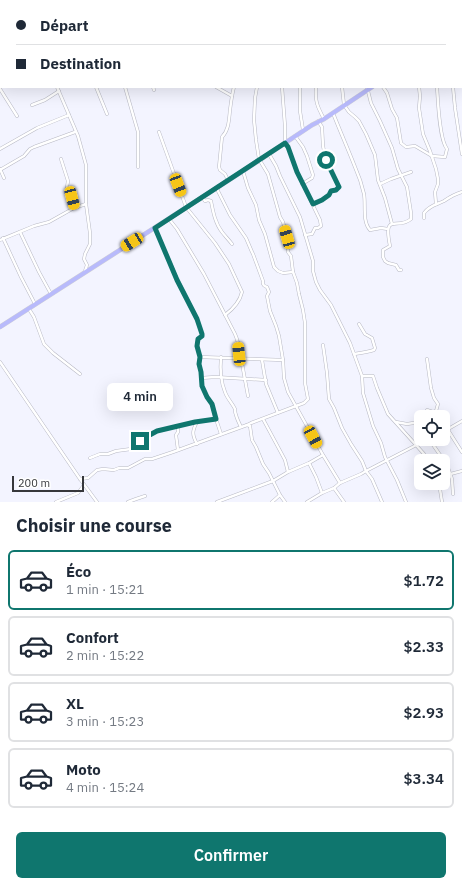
<!DOCTYPE html>
<html lang="fr">
<meta charset="utf-8">
<style>
body{margin:0;font-family:"IBM Plex Sans",sans-serif;background:#f2f2f3;color:#1f2937;height:100vh;display:flex;flex-direction:column;font-size:15px;white-space:nowrap}
*{box-sizing:border-box;margin:0}
p{font-size:13px;color:#747a83}
.icon{flex:none;width:22px;height:22px;fill:none;stroke:currentColor;stroke-width:2;stroke-linecap:round;stroke-linejoin:round}
.map{position:relative;height:502px;overflow:hidden}
.panel{display:flex;flex-direction:column;background:#fff;flex:1}
.panel>*{flex:none}
.banner{position:absolute;left:0px;top:0px;width:462px;height:88px;box-shadow:0 4px 16px #0002;display:grid;align-content:center;height:88px;padding:0 16px;background:#fff}
.tools{position:absolute;left:414px;top:410px;display:grid;gap:8px}
.tools a{display:grid;place-items:center;width:36px;height:36px;border-radius:6px;background:#fff;box-shadow:0 4px 16px #0002;font-size:20px}
.scale{position:absolute;left:12px;bottom:10px;width:72px;box-sizing:border-box;padding-left:4px;border:2px solid #36373b;border-top:0;font-size:11px;line-height:14px;white-space:nowrap;color:#36373b;-webkit-text-stroke:3px #fff;paint-order:stroke}
.end{position:absolute;width:18px;height:18px;margin:-9px;border:5px solid #0f766e;background:#fff;box-shadow:0 0 0 2px #fff}
.from{border-radius:50%}
.bubble{position:absolute;height:28px;border-radius:6px;background:#fff;box-shadow:0 4px 16px #0002;font-size:13px;font-weight:600;line-height:28px;text-align:center}
.car{position:absolute;width:12px;height:24px;margin:-12px -6px;border-radius:5px;box-shadow:0 0 3px 1px #0007;background:linear-gradient(#f5c518 24%,#345 0 40%,#f5c518 0 76%,#345 0 86%,#f5c518 0)}
.banner b{display:flex;align-items:center;gap:14px;height:38px;font-size:15px}
.banner b+b{border-top:1px solid #e0e1e3}
.banner i{width:10px;height:10px;background:#1f2937}
ul{padding:0;list-style:none}
li{display:flex;align-items:center;gap:12px;height:60px;margin:0 8px 6px;padding:0 8px;border:2px solid #e0e1e3;border-radius:6px}
li div{flex:1}
li b{display:block;font-size:15px}
li em{font-style:normal;font-weight:600}
li.active{border-color:#0f766e}
li>.icon{width:36px;height:36px;stroke-width:1.5}
h2{padding:0 16px;font-size:18px;line-height:48px}
.cta{display:flex;gap:8px;margin-top:auto;padding:8px 16px}
.cta a{flex:1;height:46px;border-radius:6px;background:#0f766e;color:#fff;font-size:16px;font-weight:600;line-height:46px;text-align:center}
.map>svg:first-child{display:block}
</style>
<div class="map">
<svg width="462" height="502" viewBox="0 0 462 502">
<rect width="100%" height="100%" fill="#f3f4ff"/>
<g fill="none" stroke-linecap="round" stroke-linejoin="round">
<g stroke="#b8b9c4" stroke-width="3.5">
<g id="minor">
<polyline points="102,0 102,1"/>
<polyline points="186,0 186,1"/>
<polyline points="11,1 11,0"/>
<polyline points="91,1 95,0"/>
<polyline points="261,1 261,0"/>
<polyline points="286,1 287,0"/>
<polyline points="306,1 306,0"/>
<polyline points="346,1 346,0"/>
<polyline points="367,1 367,0"/>
<polyline points="389,1 389,0"/>
<polyline points="410,1 410,0"/>
<polyline points="432,1 432,0"/>
<polyline points="443,1 443,0"/>
<polyline points="0,3 1,3"/>
<polyline points="461,15 462,5"/>
<polyline points="0,25 1,23"/>
<polyline points="0,66 1,64"/>
<polyline points="57,87 78,136 86,165 86,204 90,233 90,244 85,254 84,259 87,265 85,271"/>
<polyline points="96,87 107,114"/>
<polyline points="125,87 138,132 138,167"/>
<polyline points="153,87 154,90"/>
<polyline points="216,87 232,96"/>
<polyline points="282,87 285,126 285,143 288,147 297,172 320,220 321,226 318,228 315,228 312,234 305,235"/>
<polyline points="300,87 300,111 303,130"/>
<path d="M 316,87 C 315,101 317,106 324,119"/>
<polyline points="342,87 344,105 349,112 355,117 359,121 366,134 375,155 378,180 385,198 392,224"/>
<path d="M 367,87 L 371,103 L 380,121 L 392,148 L 398,169 L 407,187 L 411,213 L 411,219 C 397,231 383,211 390,246 L 383,250 L 383,257 L 385,261 L 388,263 L 396,265 L 399,270 L 401,270"/>
<path d="M 383,87 L 387,93 L 392,109 L 397,118 L 401,143 L 406,147 L 415,146 L 432,156 L 445,157 L 447,149 C 439,139 438,100 437,87"/>
<polyline points="419,87 420,96 419,108 423,134 430,151 436,169 438,179 438,184 435,192 436,204"/>
<polyline points="453,87 455,108 462,154"/>
<polyline points="0,89 17,116"/>
<polyline points="32,105 45,100 59,91"/>
<path d="M 333,113 C 340,131 348,149 355,167 C 359,176 362,185 364,194 C 366,205 362,221 370,230 L 381,228 L 388,229"/>
<polyline points="159,132 186,207"/>
<polyline points="295,136 303,147 307,156 313,175 312,178 302,184"/>
<polyline points="0,149 37,128 69,115"/>
<polyline points="269,154 276,166 280,176 300,217 313,261 313,271 316,282 320,290 331,305 350,343 362,376 373,376 377,388 388,414 416,445 424,454 429,461"/>
<polyline points="61,159 68,181 67,187 74,208"/>
<polyline points="0,169 4,178"/>
<polyline points="0,170 24,156 30,149 34,147 75,132"/>
<polyline points="243,171 248,188 256,205 259,220 265,234 274,267 278,271 283,273 293,272"/>
<path d="M 228,180 L 225,174 L 220,170 L 219,167 L 222,137 C 229,130 229,119 230,110 C 231,102 232,94 234,87"/>
<polyline points="380,184 391,179 411,172"/>
<path d="M 218,186 L 218,191 L 230,215 L 246,238 L 252,252 L 253,254 L 263,281 C 262,285 264,286 267,287 L 269,292 L 267,296 L 270,311 L 276,326 L 279,336 L 283,360 L 284,378 L 288,392 L 323,455 L 340,483"/>
<path d="M 202,197 L 205,201 L 208,200 L 211,201 C 213,211 215,223 222,232 C 225,236 229,240 232,244"/>
<polyline points="313,205 322,200 329,195 331,191 336,190 339,187 326,160 323,146 322,127 318,121"/>
<path d="M 186,207 L 215,243 L 229,264 L 242,292 C 240,301 233,309 225,315"/>
<path d="M 424,218 L 424,213 C 430,205 436,205 444,201 C 450,197 455,194 462,192"/>
<path d="M 169,219 L 177,229 L 204,274 L 235,334 C 238,341 240,351 237,358"/>
<polyline points="155,228 177,279 197,319 202,334 202,336 198,339 197,346 200,357 199,364 201,372 202,386 207,397 212,404 216,419 221,434"/>
<polyline points="20,232 39,272 51,294"/>
<polyline points="3,238 21,277 35,304"/>
<polyline points="0,240 34,226 49,222 74,208 86,204"/>
<polyline points="29,309 34,317 44,344 53,353 80,374"/>
<polyline points="323,345 327,373 329,399 334,408 342,428 351,444 362,461 366,471 372,479 382,502"/>
<path d="M 354,354 C 361,353 368,352 374,350 L 375,348 L 372,338 L 365,334 L 359,324"/>
<polyline points="200,357 283,360"/>
<path d="M 221,357 C 220,368 221,382 225,392 C 227,398 232,403 235,409 C 235,411 235,413 236,415 C 237,419 239,423 241,427"/>
<polyline points="241,358 248,396"/>
<polyline points="262,360 266,384 278,413"/>
<polyline points="0,362 80,479 97,502"/>
<polyline points="362,376 363,393 373,426 381,443 385,457 397,480 406,502"/>
<polyline points="201,378 215,377 266,380"/>
<polyline points="423,417 427,410 433,412 436,411 438,404 434,398 431,388 427,359"/>
<polyline points="263,419 285,460 288,472"/>
<path d="M 197,422 C 192,431 192,435 197,444"/>
<polyline points="396,422 407,424 420,422 421,421"/>
<polyline points="247,425 251,423 304,403 308,399 305,383 305,323 303,310 299,294 297,283 293,272 291,256 288,252 288,246 287,237 283,222 280,217 268,174 259,159 256,140 254,120 255,98 257,87"/>
<polyline points="176,426 178,429 178,432 176,435 178,450"/>
<polyline points="448,430 462,452"/>
<polyline points="443,432 462,421"/>
<polyline points="429,439 447,465 452,479 453,494"/>
<polyline points="90,458 100,454 108,454 116,451 131,449 141,444 140,441 145,440 146,437 157,431 195,422 216,419"/>
<polyline points="309,463 316,477 322,493"/>
<polyline points="443,476 462,471"/>
<polyline points="80,479 88,478 97,470 103,469 114,470 119,468 128,468 145,459 152,459 173,452 247,425 250,426 252,440 256,447 263,464 269,473 280,495 285,502"/>
<polyline points="439,483 442,502"/>
<polyline points="334,488 344,502"/>
<polyline points="56,502 78,493 84,485"/>
<polyline points="128,502 136,499 145,496"/>
<polyline points="217,502 273,481 288,472 309,463 323,455"/>
<polyline points="272,502 280,495"/>
<polyline points="307,502 322,493 334,488 340,483 361,474 366,471 428,439"/>
</g>
</g>
<g stroke="#b8b9c4" stroke-width="4">
<g id="tertiary">
<polyline points="323,0 331,1"/>
<polyline points="166,1 168,0"/>
<polyline points="461,15 462,15"/>
<polyline points="0,74 1,73"/>
</g>
</g>
<g stroke="#d3d3d4" stroke-width="5">
<g id="trunk">
<polyline points="461,34 462,34"/>
<polyline points="0,327 243,171 312,125 324,119 372,87"/>
</g>
</g>
<use href="#minor" stroke="#fff" stroke-width="2.5"/>
<use href="#tertiary" stroke="#fff" stroke-width="3"/>
<use href="#trunk" stroke="#b8bafb" stroke-width="4"/>
</g>
<g fill="none" stroke-linecap="round" stroke-linejoin="round">
<polyline stroke="#0f766e" stroke-width="5" points="140,441 145,440 146,437 157,431 195,422 216,419 212,404 207,397 202,386 201,372 199,364 200,357 197,346 198,339 202,336 202,334 197,319 177,280 155,228 285,143 288,147 297,172 313,204 322,200 329,195 331,191 336,190 339,187 326,160"/>
</g>
</svg>
<div class="tools">
<a><svg class="icon" aria-label="locate" viewBox="0 0 24 24"><circle cx="12" cy="12" r="6"/><path d="M12 2v4M12 18v4M2 12h4M18 12h4"/></svg></a>
<a><svg class="icon" aria-label="layers" viewBox="0 0 24 24"><path d="M12 4l9 5-9 5-9-5zM3 14l9 5 9-5"/></svg></a>
</div>
<div class="scale">200 m</div>
<i class="end from" style="left:326px;top:160px"></i>
<i class="end" style="left:140px;top:441px"></i>
<div class="bubble" style="left:107px;top:383px;width:66px">4 min</div>
<i class="car" style="left:178px;top:185px;rotate:159deg"></i>
<i class="car" style="left:72px;top:198px;rotate:165deg"></i>
<i class="car" style="left:287px;top:237px;rotate:344deg"></i>
<i class="car" style="left:132px;top:242px;rotate:238deg"></i>
<i class="car" style="left:239px;top:354px;rotate:354deg"></i>
<i class="car" style="left:313px;top:437px;rotate:151deg"></i>
<div class="banner">
<b><i class="from"></i>Départ</b>
<b><i></i>Destination</b>
</div>
</div>
<section class="panel">
<h2>Choisir une course</h2>
<ul>
<li class="active"><svg class="icon" aria-label="car" viewBox="0 0 24 24"><path d="M5 17H2v-5l4-1 3-4h7l3 4 3 1v5h-3M9 17h6M6 11h13"/><circle cx="7" cy="17" r="2"/><circle cx="17" cy="17" r="2"/></svg><div><b>Éco</b><p>1 min · 15:21</p></div><em>$1.72</em></li>
<li><svg class="icon" aria-label="car" viewBox="0 0 24 24"><path d="M5 17H2v-5l4-1 3-4h7l3 4 3 1v5h-3M9 17h6M6 11h13"/><circle cx="7" cy="17" r="2"/><circle cx="17" cy="17" r="2"/></svg><div><b>Confort</b><p>2 min · 15:22</p></div><em>$2.33</em></li>
<li><svg class="icon" aria-label="car" viewBox="0 0 24 24"><path d="M5 17H2v-5l4-1 3-4h7l3 4 3 1v5h-3M9 17h6M6 11h13"/><circle cx="7" cy="17" r="2"/><circle cx="17" cy="17" r="2"/></svg><div><b>XL</b><p>3 min · 15:23</p></div><em>$2.93</em></li>
<li><svg class="icon" aria-label="car" viewBox="0 0 24 24"><path d="M5 17H2v-5l4-1 3-4h7l3 4 3 1v5h-3M9 17h6M6 11h13"/><circle cx="7" cy="17" r="2"/><circle cx="17" cy="17" r="2"/></svg><div><b>Moto</b><p>4 min · 15:24</p></div><em>$3.34</em></li>
</ul>
<div class="cta"><a>Confirmer</a></div>
</section>
